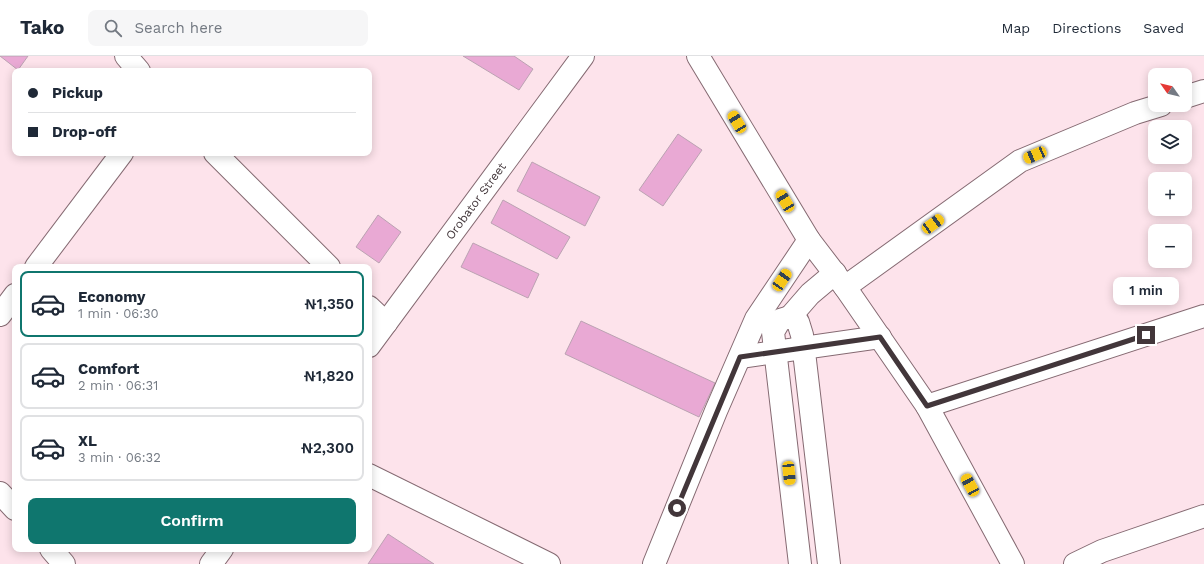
<!DOCTYPE html>
<meta charset="utf-8">
<style>
body{margin:0;font-family:"Work Sans",sans-serif;background:#f6f6f7;color:#1f2937;height:100vh;display:flex;flex-direction:column;font-size:15px;white-space:nowrap}
*{box-sizing:border-box;margin:0}
p{font-size:13px;color:#747a83}
.icon{flex:none;width:22px;height:22px;fill:none;stroke:currentColor;stroke-width:2;stroke-linecap:round;stroke-linejoin:round}
.map{position:relative;flex:1;overflow:hidden}
.details{position:absolute;left:12px;top:208px;width:360px;height:288px;display:flex;flex-direction:column;background:#fff;border-radius:8px;box-shadow:0 2px 10px #0003}
.details>*{flex:none}
.top-card{position:absolute;left:12px;top:12px;width:360px;height:88px;border-radius:8px;box-shadow:0 2px 10px #0003;display:grid;align-content:center;height:88px;padding:0 16px;background:#fff}
.needle{width:26px;rotate:304deg}
.tools{position:absolute;left:1148px;top:12px;display:grid;gap:8px}
.tools a{display:grid;place-items:center;width:44px;height:44px;border-radius:8px;background:#fff;box-shadow:0 2px 10px #0003;font-size:20px}
.end{position:absolute;width:18px;height:18px;margin:-9px;border:5px solid #42363a;background:#fff;box-shadow:0 0 0 2px #fff}
.from{border-radius:50%}
.bubble{position:absolute;height:28px;border-radius:8px;background:#fff;box-shadow:0 2px 10px #0003;font-size:13px;font-weight:600;line-height:28px;text-align:center}
.car{position:absolute;width:12px;height:24px;margin:-12px -6px;border-radius:5px;box-shadow:0 0 3px 1px #0007;background:linear-gradient(#f5c518 24%,#345 0 40%,#f5c518 0 76%,#345 0 86%,#f5c518 0)}
.top-card b{display:flex;align-items:center;gap:14px;height:38px;font-size:15px}
.top-card b+b{border-top:1px solid #e0e1e3}
.top-card i{width:10px;height:10px;background:#1f2937}
ul{padding:7px 0 0;list-style:none}
li{display:flex;align-items:center;gap:12px;height:66px;margin:0 8px 6px;padding:0 8px;border:2px solid #e0e1e3;border-radius:8px}
li div{flex:1}
li b{display:block;font-size:15px}
li em{font-style:normal;font-weight:600}
li.active{border-color:#0f766e}
li>.icon{width:36px;height:36px;stroke-width:1.5}
.primary-button{display:flex;gap:8px;margin-top:auto;padding:8px 16px}
.primary-button a{flex:1;height:46px;border-radius:8px;background:#0f766e;color:#fff;font-size:16px;font-weight:600;line-height:46px;text-align:center}
header{display:flex;align-items:center;gap:24px;box-sizing:border-box;height:56px;padding:0 20px;background:#fff;border-bottom:1px solid #e0e1e3}
header strong{font-size:19px}
nav{display:flex;gap:22px;margin-inline-start:auto;font-size:14px}
.search{width:280px;height:36px;background:#f6f6f7;display:flex;align-items:center;gap:10px;box-sizing:border-box;padding:0 14px;border-radius:8px;color:#747a83;font-size:15px}
.map>svg:first-child{display:block}
</style>
<header>
<strong>Tako</strong>
<div class="search"><svg class="icon" aria-label="search" viewBox="0 0 24 24"><circle cx="10" cy="10" r="6"/><path d="M15 15l6 6"/></svg>Search here</div>
<nav><a>Map</a><a>Directions</a><a>Saved</a></nav>
</header>
<div class="map">
<svg width="1204" height="508" viewBox="0 0 1204 508">
<rect width="100%" height="100%" fill="#fde3eb"/>
<g fill="#e9a9d4" stroke="#bba2b2">
<polygon points="0,0 28,0 18,14"/>
<polygon points="463,0 514,0 533,13 519,34"/>
<polygon points="678,78 702,94 663,150 639,134"/>
<polygon points="532,106 600,141 585,170 517,135"/>
<polygon points="503,144 570,181 557,203 491,167"/>
<polygon points="378,159 401,176 379,207 356,191"/>
<polygon points="473,187 539,218 528,242 461,211"/>
<polygon points="581,265 715,327 699,361 565,298"/>
<polygon points="388,478 434,508 368,508"/>
</g>
<g fill="none" stroke-linecap="round" stroke-linejoin="round">
<g stroke="#856a72" stroke-width="24">
<g id="minor">
<polyline points="126,0 139,15"/>
<polyline points="698,0 809,184 845,231 927,350 1013,508"/>
<polyline points="1185,41 1204,35"/>
<polyline points="215,97 329,211"/>
<polyline points="36,211 122,97"/>
<polyline points="845,231 1020,105 1135,57 1161,49"/>
<polyline points="369,251 386,267"/>
<polyline points="0,259 15,239"/>
<polyline points="790,261 810,238 835,217"/>
<path id="s1" d="M 369,290 L 583,0"/>
<polyline points="740,301 880,281"/>
<polyline points="927,350 1204,260"/>
<polyline points="369,419 549,508"/>
<polyline points="0,437 15,453"/>
<polyline points="51,493 64,508"/>
<polyline points="211,508 222,493"/>
<polyline points="654,508 716,355 756,263 809,184"/>
<polyline points="800,508 773,276 780,264 790,261 798,266 802,279 829,508"/>
<polyline points="1075,508 1102,495 1204,460"/>
</g>
</g>
<use href="#minor" stroke="#fff" stroke-width="22"/>
</g>
<g fill="none" stroke-linecap="round" stroke-linejoin="round">
<polyline stroke="#42363a" stroke-width="5" points="677,452 740,301 880,281 927,350 1146,279"/>
</g>
<g text-anchor="middle" dominant-baseline="central" stroke-width="4" stroke-linejoin="round" paint-order="stroke">
<g font-size="12" fill="#42363a" stroke="#fde3eb">
<text stroke="none"><textPath href="#s1" startOffset="180">Orobator Street</textPath></text>
</g>
</g>
</svg>
<div class="tools">
<a><svg class="needle" viewBox="-14 -14 28 28"><path d="M0-13l5 13h-10z" fill="#e53935"/><path d="M0 13l5-13h-10z" fill="#747a83"/></svg></a>
<a><svg class="icon" aria-label="layers" viewBox="0 0 24 24"><path d="M12 4l9 5-9 5-9-5zM3 14l9 5 9-5"/></svg></a>
<a>+</a>
<a>−</a>
</div>
<i class="end from" style="left:677px;top:452px"></i>
<i class="end" style="left:1146px;top:279px"></i>
<div class="bubble" style="left:1113px;top:221px;width:66px">1 min</div>
<i class="car" style="left:737px;top:66px;rotate:329deg"></i>
<i class="car" style="left:1035px;top:99px;rotate:247deg"></i>
<i class="car" style="left:785px;top:145px;rotate:329deg"></i>
<i class="car" style="left:933px;top:168px;rotate:54deg"></i>
<i class="car" style="left:782px;top:224px;rotate:34deg"></i>
<i class="car" style="left:789px;top:417px;rotate:174deg"></i>
<i class="car" style="left:970px;top:429px;rotate:331deg"></i>
<div class="top-card">
<b><i class="from"></i>Pickup</b>
<b><i></i>Drop-off</b>
</div>
<section class="details">
<ul>
<li class="active"><svg class="icon" aria-label="car" viewBox="0 0 24 24"><path d="M5 17H2v-5l4-1 3-4h7l3 4 3 1v5h-3M9 17h6M6 11h13"/><circle cx="7" cy="17" r="2"/><circle cx="17" cy="17" r="2"/></svg><div><b>Economy</b><p>1 min · 06:30</p></div><em>₦1,350</em></li>
<li><svg class="icon" aria-label="car" viewBox="0 0 24 24"><path d="M5 17H2v-5l4-1 3-4h7l3 4 3 1v5h-3M9 17h6M6 11h13"/><circle cx="7" cy="17" r="2"/><circle cx="17" cy="17" r="2"/></svg><div><b>Comfort</b><p>2 min · 06:31</p></div><em>₦1,820</em></li>
<li><svg class="icon" aria-label="car" viewBox="0 0 24 24"><path d="M5 17H2v-5l4-1 3-4h7l3 4 3 1v5h-3M9 17h6M6 11h13"/><circle cx="7" cy="17" r="2"/><circle cx="17" cy="17" r="2"/></svg><div><b>XL</b><p>3 min · 06:32</p></div><em>₦2,300</em></li>
</ul>
<div class="primary-button"><a>Confirm</a></div>
</section>
</div>
